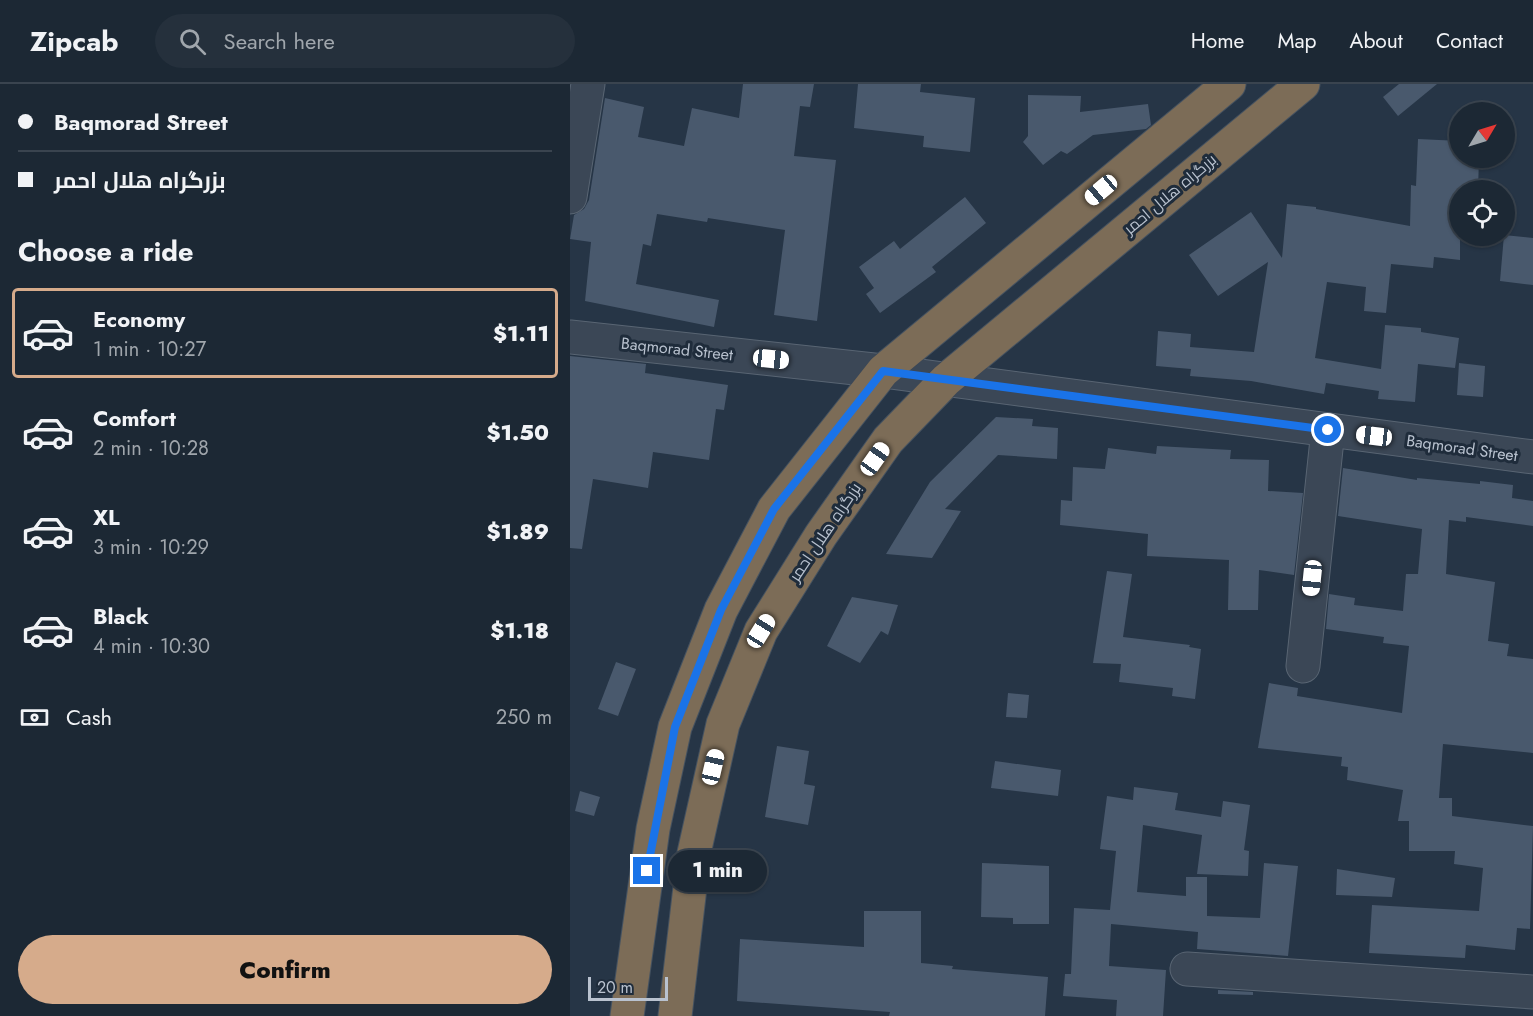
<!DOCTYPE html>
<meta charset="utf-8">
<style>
body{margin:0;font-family:Jost,Cairo,sans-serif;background:#25303c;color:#f1f3f6;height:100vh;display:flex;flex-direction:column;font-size:22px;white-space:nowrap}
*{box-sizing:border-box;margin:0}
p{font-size:20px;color:#a0a6ac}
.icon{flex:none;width:33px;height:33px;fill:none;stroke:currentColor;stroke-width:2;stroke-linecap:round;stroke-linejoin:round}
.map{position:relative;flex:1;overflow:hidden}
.sheet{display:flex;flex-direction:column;background:#1c2834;width:570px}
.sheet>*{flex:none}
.banner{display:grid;align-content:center;height:132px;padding:0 18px;background:#1c2834}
.needle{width:39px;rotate:52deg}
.controls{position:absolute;left:879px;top:18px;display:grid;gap:12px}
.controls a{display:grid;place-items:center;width:66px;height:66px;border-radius:50%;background:#1c2834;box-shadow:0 2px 4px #0004,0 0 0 2px #3a444f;font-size:30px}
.scale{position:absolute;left:18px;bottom:15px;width:80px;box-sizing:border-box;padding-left:6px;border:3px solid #b9c2cf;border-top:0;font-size:16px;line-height:21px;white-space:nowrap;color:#b9c2cf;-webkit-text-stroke:4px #1f2c3b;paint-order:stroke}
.end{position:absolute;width:27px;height:27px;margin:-14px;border:8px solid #1a73e8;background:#fff;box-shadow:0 0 0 3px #fff}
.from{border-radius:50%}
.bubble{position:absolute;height:42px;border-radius:21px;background:#1c2834;box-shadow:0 2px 4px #0004,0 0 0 2px #3a444f;font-size:20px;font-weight:800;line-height:42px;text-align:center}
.car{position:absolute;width:18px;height:36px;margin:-18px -9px;border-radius:8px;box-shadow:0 0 4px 2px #0007;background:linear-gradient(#fff 24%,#345 0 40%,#fff 0 76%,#345 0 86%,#fff 0)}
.banner b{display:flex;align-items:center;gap:21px;height:57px;font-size:22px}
.banner b+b{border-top:2px solid #3a444f}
.banner i{width:15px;height:15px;background:#f1f3f6}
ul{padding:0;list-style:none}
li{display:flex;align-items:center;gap:18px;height:90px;margin:0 12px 9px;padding:0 6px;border:3px solid transparent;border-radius:6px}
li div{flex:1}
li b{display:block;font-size:22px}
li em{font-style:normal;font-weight:800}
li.current{border-color:#d6ab8b}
li>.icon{width:54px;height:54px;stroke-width:1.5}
h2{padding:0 18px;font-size:27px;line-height:72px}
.pay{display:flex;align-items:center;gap:15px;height:66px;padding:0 18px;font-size:22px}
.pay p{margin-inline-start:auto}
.cta{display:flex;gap:12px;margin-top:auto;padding:12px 18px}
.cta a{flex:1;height:69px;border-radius:36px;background:#d6ab8b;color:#111;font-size:24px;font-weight:800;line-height:69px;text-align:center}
header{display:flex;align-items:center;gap:36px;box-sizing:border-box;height:84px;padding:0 30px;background:#1c2834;border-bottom:2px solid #3a444f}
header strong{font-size:28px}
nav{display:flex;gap:33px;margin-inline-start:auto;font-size:21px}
.search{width:420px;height:54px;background:#25303c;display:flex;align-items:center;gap:15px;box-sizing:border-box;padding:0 21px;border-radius:33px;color:#a0a6ac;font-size:22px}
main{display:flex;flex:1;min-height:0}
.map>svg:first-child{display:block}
</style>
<header>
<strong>Zipcab</strong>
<div class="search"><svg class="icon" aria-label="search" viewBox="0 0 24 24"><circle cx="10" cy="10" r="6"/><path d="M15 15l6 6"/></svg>Search here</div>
<nav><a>Home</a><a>Map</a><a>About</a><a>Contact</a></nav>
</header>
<main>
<section class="sheet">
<div class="banner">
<b><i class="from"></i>Baqmorad Street</b>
<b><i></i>بزرگراه هلال احمر</b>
</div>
<h2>Choose a ride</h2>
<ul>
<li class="current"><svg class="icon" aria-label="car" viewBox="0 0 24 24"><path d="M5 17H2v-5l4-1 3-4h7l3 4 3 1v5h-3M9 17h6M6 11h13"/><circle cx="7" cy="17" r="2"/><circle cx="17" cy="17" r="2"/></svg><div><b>Economy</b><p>1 min · 10:27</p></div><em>$1.11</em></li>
<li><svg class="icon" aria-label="car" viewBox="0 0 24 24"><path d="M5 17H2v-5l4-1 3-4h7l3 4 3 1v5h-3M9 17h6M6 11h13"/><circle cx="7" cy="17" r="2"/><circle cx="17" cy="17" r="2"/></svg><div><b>Comfort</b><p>2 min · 10:28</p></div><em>$1.50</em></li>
<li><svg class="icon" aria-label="car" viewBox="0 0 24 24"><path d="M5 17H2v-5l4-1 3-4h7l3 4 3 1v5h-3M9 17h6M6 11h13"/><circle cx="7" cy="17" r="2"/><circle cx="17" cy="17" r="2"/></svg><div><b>XL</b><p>3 min · 10:29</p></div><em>$1.89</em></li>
<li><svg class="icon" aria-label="car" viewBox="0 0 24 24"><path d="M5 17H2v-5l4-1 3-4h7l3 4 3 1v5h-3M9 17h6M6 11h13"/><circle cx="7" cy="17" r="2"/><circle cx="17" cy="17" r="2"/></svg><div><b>Black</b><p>4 min · 10:30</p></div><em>$1.18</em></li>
</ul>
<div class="pay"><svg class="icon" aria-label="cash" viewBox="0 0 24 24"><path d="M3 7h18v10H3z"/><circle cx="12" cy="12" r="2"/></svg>Cash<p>250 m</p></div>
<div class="cta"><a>Confirm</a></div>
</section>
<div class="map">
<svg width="963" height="932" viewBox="0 0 963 932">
<rect width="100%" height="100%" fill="#263546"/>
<g fill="#49596d">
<polygon points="173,0 244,0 240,23 230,22 224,72 266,76 247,237 204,231 215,146 138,134 137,138 87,130 81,162 73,160 66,200 149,216 144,243 15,217 21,158 0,155 4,131 14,125 19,116 35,14 74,23 68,53 114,62 122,24 169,34"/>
<polygon points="288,0 351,0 350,8 405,14 400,68 353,63 354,52 284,44"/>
<polygon points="829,0 867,0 828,32 813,13"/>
<polygon points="458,11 511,12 510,28 578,20 581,41 576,45 523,51 497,70 491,67 473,81 453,58 458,52"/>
<polygon points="848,55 890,57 890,74 909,74 908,106 890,106 890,176 864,173 863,184 821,180 816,229 794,227 796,203 757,198 745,274 811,285 815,241 851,244 851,248 889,254 885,284 848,280 845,318 808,315 809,307 756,299 754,310 681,297 620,292 621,285 586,282 588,247 621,250 620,263 684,268 698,178 648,212 619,171 681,128 712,174 717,120 746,123 746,125 840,142 841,101 846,102"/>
<polygon points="395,113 416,139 362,183 366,188 310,229 296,210 304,204 289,183 324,157 330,165"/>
<polygon points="934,151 963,154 963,201 930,197"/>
<polygon points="0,272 76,280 75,289 158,301 154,326 146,325 139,376 83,368 78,404 23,395 12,465 0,464"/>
<polygon points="889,279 915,282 913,313 887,311"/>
<polygon points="426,333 463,335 462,342 488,344 487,375 428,371 375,425 391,427 362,474 316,470 360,398"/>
<polygon points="587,362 661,366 660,375 699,376 698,407 733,409 724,491 689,486 688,526 658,526 659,476 577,472 578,450 490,441 491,416 502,417 503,383 535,385 538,364 586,370"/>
<polygon points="773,384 847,396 847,394 910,400 910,397 943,401 942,414 963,417 963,442 896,433 896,438 879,436 876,490 925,498 918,557 939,560 937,572 963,575 963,669 873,660 869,714 882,714 882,732 963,742 960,845 947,844 945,866 896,861 895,874 799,869 802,821 909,827 913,784 884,780 885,767 839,767 839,737 828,737 833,706 777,696 778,683 771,682 772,673 688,664 699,599 728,604 727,612 832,629 839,562 813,559 814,553 756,545 759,510 785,514 784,521 833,527 836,490 848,490 852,445 768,432"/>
<polygon points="537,487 562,490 553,553 620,561 619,563 631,565 625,615 602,612 603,604 549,598 551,580 523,579"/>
<polygon points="282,513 328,521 318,551 311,547 290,579 257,562"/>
<polygon points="46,578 66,585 48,632 28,625"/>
<polygon points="438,609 459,611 457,634 436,633"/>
<polygon points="207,662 239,667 234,700 245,702 238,741 195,733"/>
<polygon points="425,677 491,686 488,712 421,704"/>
<polygon points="564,703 608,709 605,726 651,733 653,717 680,721 674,766 679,767 678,792 627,790 632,751 573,741 567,808 616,812 616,793 637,793 637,832 690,834 694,779 728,782 718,872 627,865 628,848 541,840 539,882 596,886 593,932 546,932 547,916 493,912 495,890 501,890 504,824 540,826 546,767 530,765 537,712 563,716"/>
<polygon points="10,707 30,713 24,732 5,727"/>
<polygon points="412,779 479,782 479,840 443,840 443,834 411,833"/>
<polygon points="767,785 825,794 822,813 766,811"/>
<polygon points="294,827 351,827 351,879 383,882 382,885 478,893 475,932 319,932 320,928 167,917 170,855 294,863"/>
<polygon points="648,906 683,908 683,911 648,910"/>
</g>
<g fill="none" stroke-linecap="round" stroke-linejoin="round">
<g stroke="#596573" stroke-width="35">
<g id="minor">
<polyline points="0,113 18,0"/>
<polyline points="0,253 313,287 963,373"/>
<polyline points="733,582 758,346"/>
<polyline points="617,885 963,908"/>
</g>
</g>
<g stroke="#455260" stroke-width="35">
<g id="highway">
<polyline points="57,932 83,745 105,643 151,526 204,425 313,287 659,0"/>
<polyline points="105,932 124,769 153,640 191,547 251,451 318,356 376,296 733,0"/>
</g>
</g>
<use href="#minor" stroke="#3b4756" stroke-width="33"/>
<use href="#highway" stroke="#7c6c57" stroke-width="33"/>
</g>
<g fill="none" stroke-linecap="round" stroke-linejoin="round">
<polyline stroke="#1a73e8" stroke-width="8" points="77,787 105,643 151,526 204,425 313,287 758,346"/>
</g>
<g text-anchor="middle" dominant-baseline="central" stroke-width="6" stroke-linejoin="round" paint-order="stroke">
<g font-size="16" fill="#b9c2cf" stroke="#1f2c3b">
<text transform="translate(600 110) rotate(-40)">بزرگراه هلال احمر</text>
<text transform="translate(107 265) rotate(6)">Baqmorad Street</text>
<text transform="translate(892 364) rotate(8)">Baqmorad Street</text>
<text transform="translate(255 448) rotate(-56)">بزرگراه هلال احمر</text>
</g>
</g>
</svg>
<div class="controls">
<a><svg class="needle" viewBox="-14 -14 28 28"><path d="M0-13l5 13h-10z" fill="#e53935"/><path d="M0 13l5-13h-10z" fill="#a0a6ac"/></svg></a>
<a><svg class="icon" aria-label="locate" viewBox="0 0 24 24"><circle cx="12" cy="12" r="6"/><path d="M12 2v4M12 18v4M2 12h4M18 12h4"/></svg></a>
</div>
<div class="scale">20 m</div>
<i class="end from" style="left:758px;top:346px"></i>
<i class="end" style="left:77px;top:787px"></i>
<div class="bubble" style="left:98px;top:766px;width:99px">1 min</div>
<i class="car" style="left:531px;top:106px;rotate:230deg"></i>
<i class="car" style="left:201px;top:275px;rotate:96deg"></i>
<i class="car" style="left:804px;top:352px;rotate:277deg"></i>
<i class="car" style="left:305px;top:375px;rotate:35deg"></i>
<i class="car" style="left:742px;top:494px;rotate:186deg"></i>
<i class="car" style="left:191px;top:547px;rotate:32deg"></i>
<i class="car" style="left:143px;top:683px;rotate:13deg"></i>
</div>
</main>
